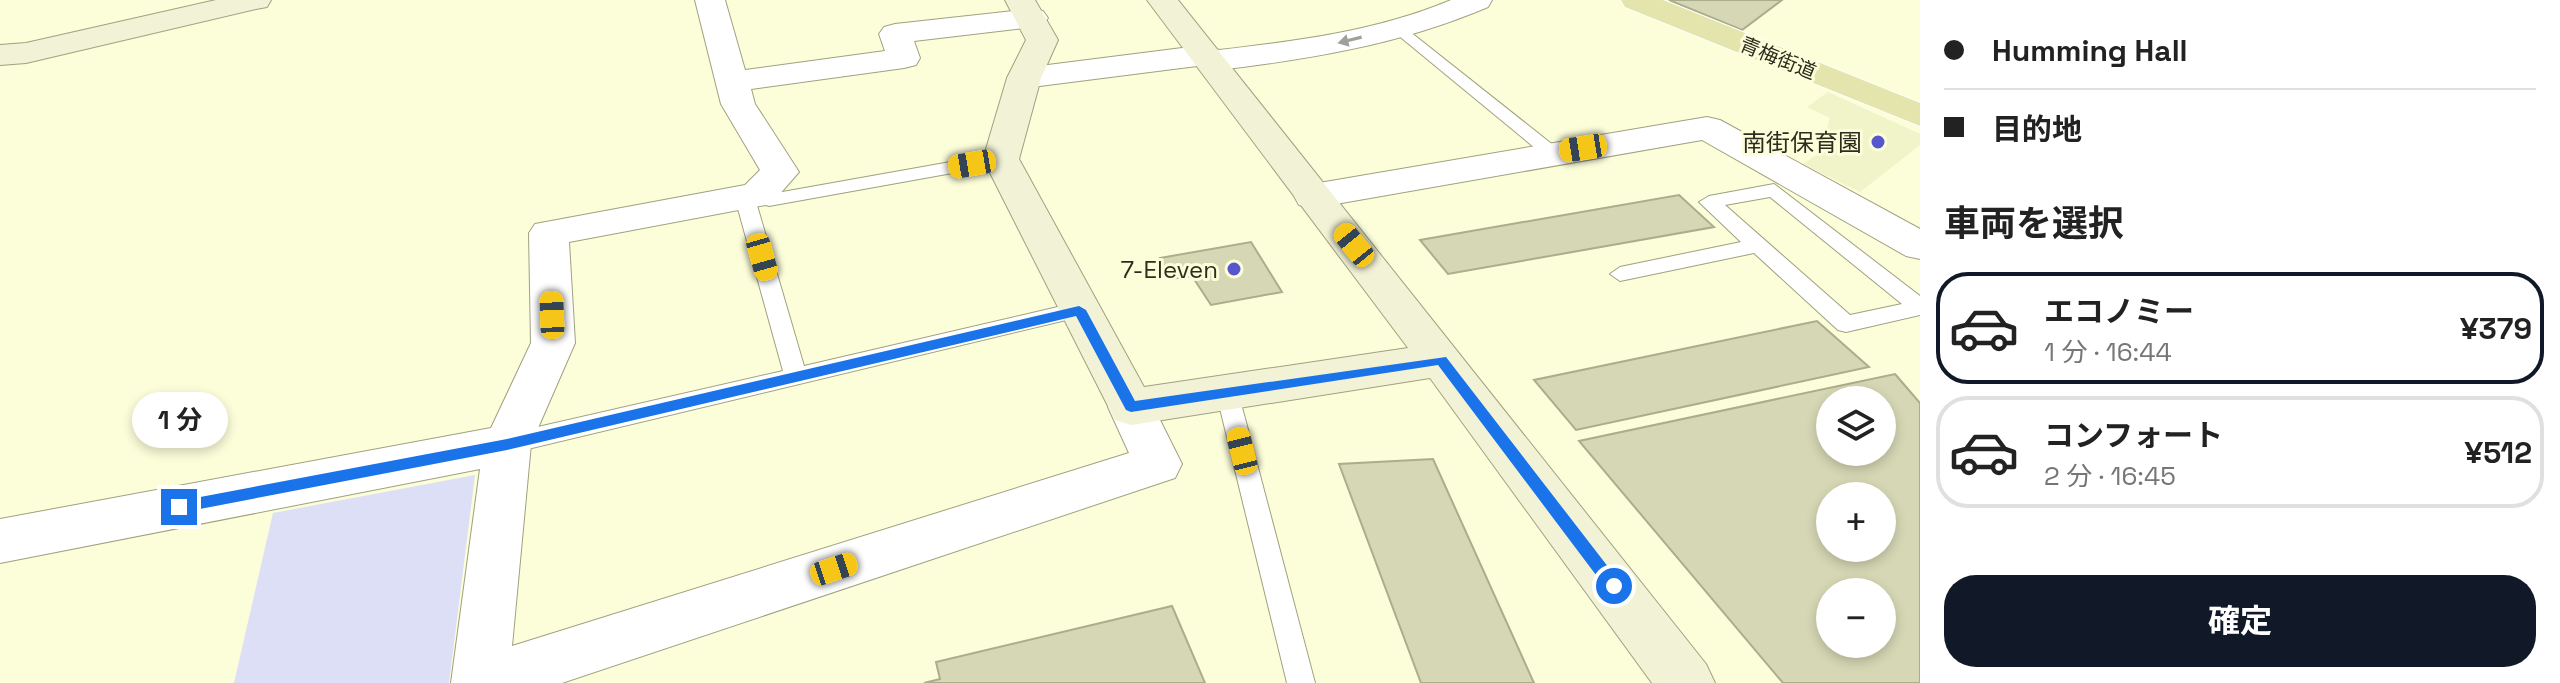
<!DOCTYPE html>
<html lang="ja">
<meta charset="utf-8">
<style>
body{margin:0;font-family:"Space Grotesk","Noto Sans JP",sans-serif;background:#f6f6f6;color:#222;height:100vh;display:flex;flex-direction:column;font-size:30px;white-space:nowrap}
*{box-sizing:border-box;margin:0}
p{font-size:26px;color:#767676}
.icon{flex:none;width:44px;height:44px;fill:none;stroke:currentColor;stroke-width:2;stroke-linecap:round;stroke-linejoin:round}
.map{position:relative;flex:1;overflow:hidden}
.side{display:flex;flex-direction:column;background:#fff;width:640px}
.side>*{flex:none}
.hud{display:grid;align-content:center;height:176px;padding:0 24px;background:#fff}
.tools{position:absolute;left:1816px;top:386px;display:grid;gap:16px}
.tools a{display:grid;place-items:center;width:80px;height:80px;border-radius:50%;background:#fff;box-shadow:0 4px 12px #0003;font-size:40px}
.end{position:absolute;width:36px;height:36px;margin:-18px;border:10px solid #1a73e8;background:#fff;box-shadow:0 0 0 4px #fff}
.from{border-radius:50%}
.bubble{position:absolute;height:56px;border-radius:28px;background:#fff;box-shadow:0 4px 12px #0003;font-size:26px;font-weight:700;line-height:56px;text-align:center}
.car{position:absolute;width:24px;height:48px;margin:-24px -12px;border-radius:10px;box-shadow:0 0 6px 2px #0007;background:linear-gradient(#f5c518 24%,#345 0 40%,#f5c518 0 76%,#345 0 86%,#f5c518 0)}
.hud b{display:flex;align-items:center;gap:28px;height:76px;font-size:30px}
.hud b+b{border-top:2px solid #e0e0e0}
.hud i{width:20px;height:20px;background:#222}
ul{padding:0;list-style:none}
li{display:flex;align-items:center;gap:24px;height:112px;margin:0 16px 12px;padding:0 8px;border:4px solid #e0e0e0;border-radius:32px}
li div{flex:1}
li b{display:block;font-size:30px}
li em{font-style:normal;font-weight:700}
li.active{border-color:#111827}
li>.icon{width:72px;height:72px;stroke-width:1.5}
h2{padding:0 24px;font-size:36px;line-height:96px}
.action{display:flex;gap:16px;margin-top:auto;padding:16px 24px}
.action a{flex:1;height:92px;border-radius:32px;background:#111827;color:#fff;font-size:32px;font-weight:700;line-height:92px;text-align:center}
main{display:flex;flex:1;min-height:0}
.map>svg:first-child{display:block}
</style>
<main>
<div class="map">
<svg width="1920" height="683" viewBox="0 0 1920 683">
<rect width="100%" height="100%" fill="#fcfdd9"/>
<polygon fill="#f1f3c8" points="1828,92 1920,134 1920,145 1860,192 1803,164 1840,139 1827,129 1830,118 1807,107"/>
<polygon fill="#dcdff5" points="475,475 449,683 234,683 273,513"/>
<g fill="#d6d7b4" stroke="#acad8b" stroke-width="2" fill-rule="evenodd">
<polygon points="1669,0 1782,0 1742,30"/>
<polygon points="1679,195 1714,227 1448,274 1420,240"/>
<polygon points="1251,242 1282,292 1211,305 1192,276 1171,279 1160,258"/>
<polygon points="1817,321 1869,367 1576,430 1534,380"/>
<path d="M 1895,374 L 1920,403 L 1920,683 L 1783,683 L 1579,441 ZM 1830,400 L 1882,400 L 1882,452 L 1830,452 ZM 1830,496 L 1882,496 L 1882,548 L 1830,548 ZM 1830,592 L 1882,592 L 1882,644 L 1830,644 Z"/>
<polygon points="1433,459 1534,683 1421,683 1339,464"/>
<polygon points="1172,606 1205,683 924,683 940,679 936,662"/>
</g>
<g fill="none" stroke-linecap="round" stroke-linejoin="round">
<g stroke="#a0a17f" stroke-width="2">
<g id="lane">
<polygon points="1399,23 1558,149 1558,157 1546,157 1393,31 1393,25"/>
<polygon points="1001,153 1010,159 1008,163 769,206 756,202 804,366 1079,302 1087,305 1090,310 1087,315 507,454 499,451 495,444 499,437 507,434 783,371 735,198 738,194 757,189 771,194"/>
<path d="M 1774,184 L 1920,296 L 1920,315 L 1846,332 L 1838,330 L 1754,253 L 1620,281 L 1610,274 L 1620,267 L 1741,242 L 1699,202 L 1709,196 ZM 1770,197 L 1902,304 L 1850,315 L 1725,205 Z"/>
<polygon points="1227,383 1235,386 1238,392 1315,683 1287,683 1216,392 1219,386"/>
</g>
</g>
<g stroke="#a0a17f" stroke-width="2">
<g id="street">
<polygon points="695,0 725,0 745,70 885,51 879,34 884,27 895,24 1032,9 1043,11 1048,18 1043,25 1032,27 914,41 920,58 916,65 904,68 751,89 755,104 799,172 771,204 569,242 575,343 531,444 512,646 1129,453 1108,407 1115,394 1131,389 1147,394 1182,464 1175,478 562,683 451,683 480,469 0,563 0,519 491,428 531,343 529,233 535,224 745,185 760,170 721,104"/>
<path d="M 1451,0 L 1492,0 L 1488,7 C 1399,45 1306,60 1210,71 L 1197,66 L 1024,88 L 1012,85 L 1007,78 L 1012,71 L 1024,68 L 1206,45 L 1219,50 C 1298,41 1377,31 1451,0 Z"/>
<polygon points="1707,117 1720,120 1920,229 1920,259 1906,256 1702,140 1313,208 1299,205 1294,196 1299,187 1313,184"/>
</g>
</g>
<g stroke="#a0a17f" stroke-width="2">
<g id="secondary">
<polygon points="216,0 271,0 267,7 256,9 26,63 0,65 0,45 26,43"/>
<polygon points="1005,0 1035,0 1058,40 1041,78 1019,159 1144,387 1408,348 1147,0 1178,0 1706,664 1715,683 1652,683 1430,378 1131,425 1115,420 983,159 1007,78 1026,40"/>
</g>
</g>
<g stroke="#fff" stroke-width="2">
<polygon id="primary" points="1621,0 1663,0 1920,103 1920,126 1625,7"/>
</g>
<use href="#lane" fill="#fff" fill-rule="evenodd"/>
<use href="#street" fill="#fff" fill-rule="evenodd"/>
<use href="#secondary" fill="#f2f2d6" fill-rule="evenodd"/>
<use href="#primary" fill="#e4e4ad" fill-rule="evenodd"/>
</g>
<defs><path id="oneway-solid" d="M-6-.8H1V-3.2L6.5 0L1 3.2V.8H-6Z" transform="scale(2)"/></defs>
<use fill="#a0a09a" href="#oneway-solid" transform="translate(1350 40) rotate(166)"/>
<polygon fill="#1a73e8" points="1079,306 1086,310 1135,401 1446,357 1619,581 1619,591 1608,591 1438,365 1131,412 1126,410 1076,316 507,450 179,513 172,507 179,501 507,439"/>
<g fill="#5656ce" stroke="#fcfdd9" stroke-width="3">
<circle cx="1878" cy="142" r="8"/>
<circle cx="1234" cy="269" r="8"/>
</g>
<g text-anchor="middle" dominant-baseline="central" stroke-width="6" stroke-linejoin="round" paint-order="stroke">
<g font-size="20" fill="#2d2d1f" stroke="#fcfdd9">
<text transform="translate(1778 58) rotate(22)">青梅街道</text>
</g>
<g font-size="24" fill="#2d2d1f" stroke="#fcfdd9" text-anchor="end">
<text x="1862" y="142">南街保育園</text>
<text x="1218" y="269">7-Eleven</text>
</g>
</g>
</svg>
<div class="tools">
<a><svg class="icon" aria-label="layers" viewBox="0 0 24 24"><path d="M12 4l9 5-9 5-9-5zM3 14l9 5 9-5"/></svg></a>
<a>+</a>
<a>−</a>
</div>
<i class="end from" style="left:1614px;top:586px"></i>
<i class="end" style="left:179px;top:507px"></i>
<div class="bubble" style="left:132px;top:392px;width:96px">1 分</div>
<i class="car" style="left:1583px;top:148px;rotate:261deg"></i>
<i class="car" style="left:972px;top:164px;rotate:260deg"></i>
<i class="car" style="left:1354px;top:245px;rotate:321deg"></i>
<i class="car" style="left:762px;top:257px;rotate:164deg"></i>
<i class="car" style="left:552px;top:315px;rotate:358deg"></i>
<i class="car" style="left:1242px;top:451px;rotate:346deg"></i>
<i class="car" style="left:834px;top:569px;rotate:72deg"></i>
</div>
<section class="side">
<div class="hud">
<b><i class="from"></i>Humming Hall</b>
<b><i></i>目的地</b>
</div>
<h2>車両を選択</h2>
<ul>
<li class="active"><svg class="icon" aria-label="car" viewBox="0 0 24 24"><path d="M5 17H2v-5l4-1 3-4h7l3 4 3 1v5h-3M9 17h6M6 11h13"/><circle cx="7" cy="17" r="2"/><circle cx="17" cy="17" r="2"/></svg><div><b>エコノミー</b><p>1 分 · 16:44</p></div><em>¥379</em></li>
<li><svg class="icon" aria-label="car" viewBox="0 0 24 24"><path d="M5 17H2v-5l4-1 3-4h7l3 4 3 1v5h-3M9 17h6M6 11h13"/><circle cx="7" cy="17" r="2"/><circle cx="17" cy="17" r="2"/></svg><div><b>コンフォート</b><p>2 分 · 16:45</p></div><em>¥512</em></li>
</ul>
<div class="action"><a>確定</a></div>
</section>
</main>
